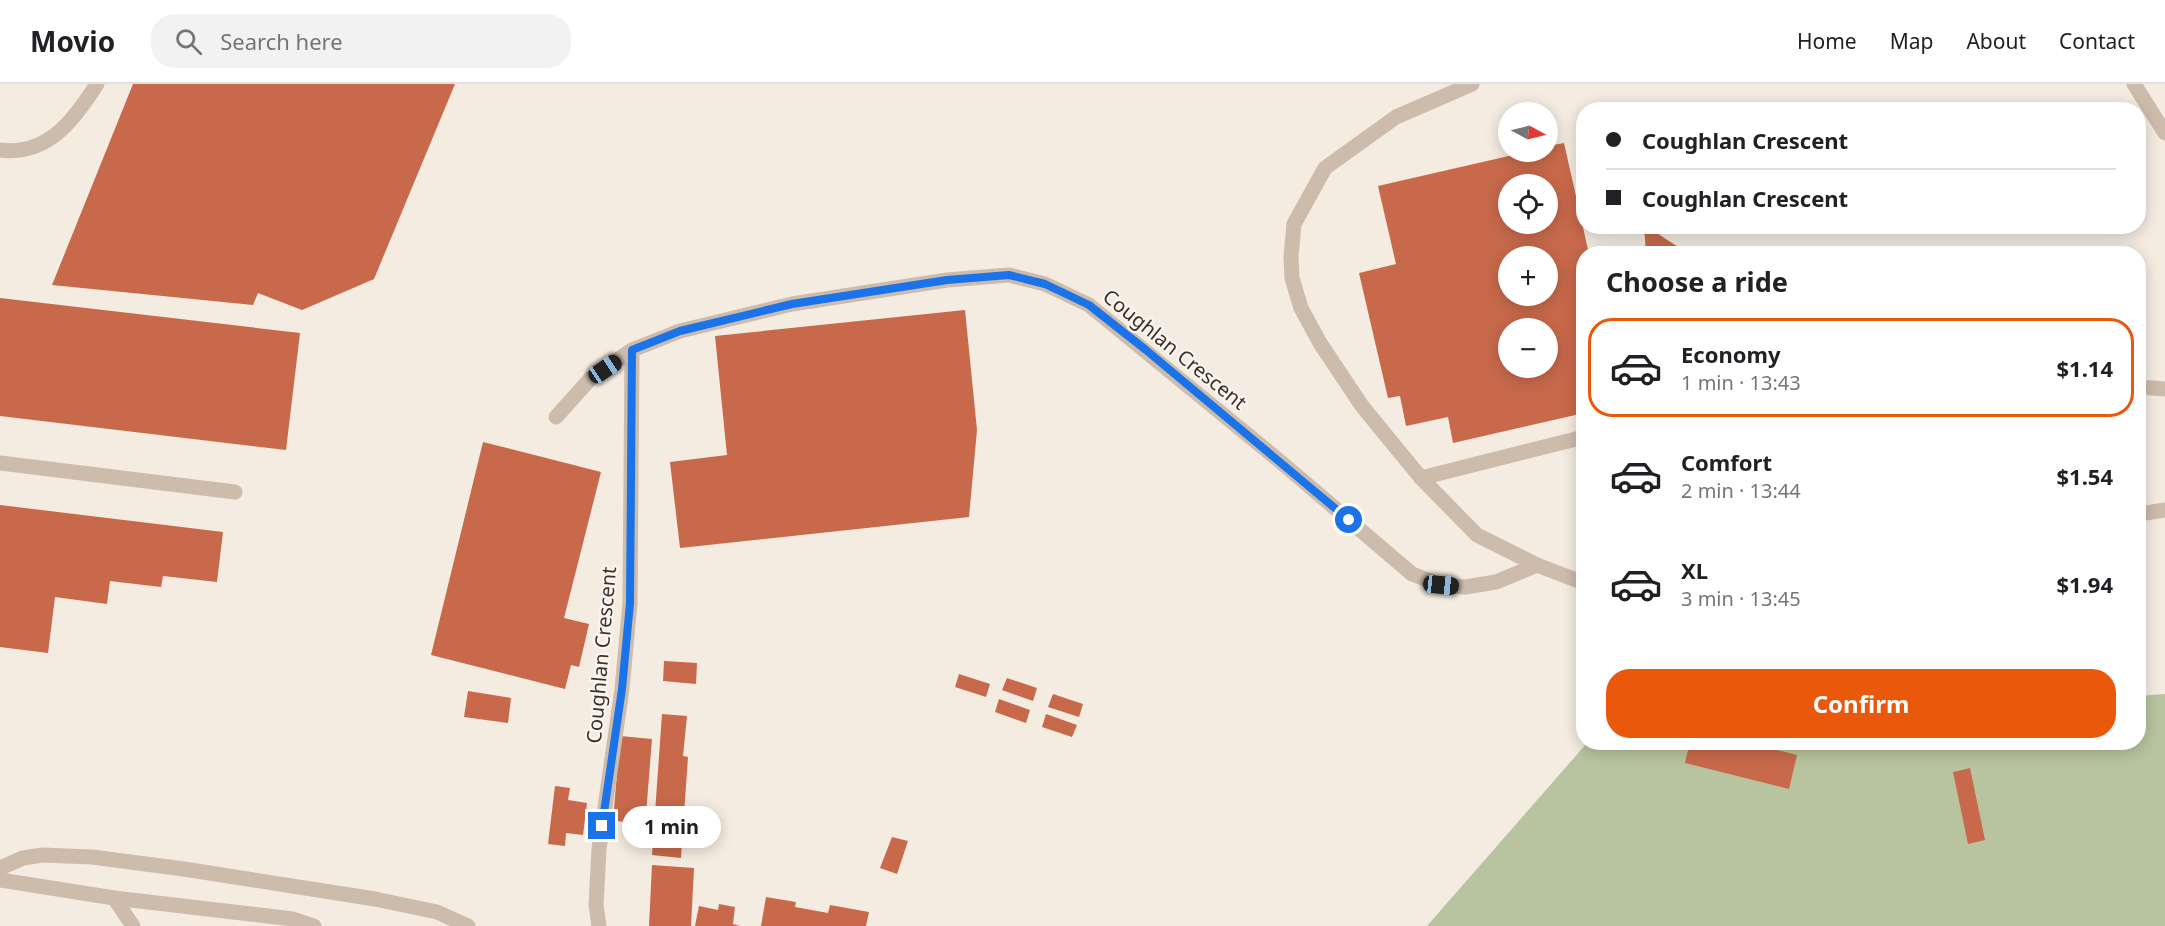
<!DOCTYPE html>
<meta charset="utf-8">
<style>
body{margin:0;font-family:"Noto Sans",sans-serif;background:#f2f2f2;color:#202124;height:100vh;display:flex;flex-direction:column;font-size:22px;white-space:nowrap}
*{box-sizing:border-box;margin:0}
p{font-size:20px;color:#757577}
.icon{flex:none;width:33px;height:33px;fill:none;stroke:currentColor;stroke-width:2;stroke-linecap:round;stroke-linejoin:round}
.map{position:relative;flex:1;overflow:hidden}
.sheet{position:absolute;left:1576px;top:162px;width:570px;height:504px;display:flex;flex-direction:column;background:#fff;border-radius:24px;box-shadow:0 3px 15px #0003}
.sheet>*{flex:none}
.guide{position:absolute;left:1576px;top:18px;width:570px;height:132px;border-radius:24px;box-shadow:0 3px 15px #0003;display:grid;align-content:center;height:132px;padding:0 30px;background:#fff}
.needle{width:39px;rotate:97deg}
.controls{position:absolute;left:1498px;top:18px;display:grid;gap:12px}
.controls a{display:grid;place-items:center;width:60px;height:60px;border-radius:50%;background:#fff;box-shadow:0 3px 15px #0003;font-size:30px}
.end{position:absolute;width:27px;height:27px;margin:-14px;border:8px solid #1a73e8;background:#fff;box-shadow:0 0 0 3px #fff}
.from{border-radius:50%}
.bubble{position:absolute;height:42px;border-radius:21px;background:#fff;box-shadow:0 3px 15px #0003;font-size:20px;font-weight:700;line-height:42px;text-align:center}
.car{position:absolute;width:18px;height:36px;margin:-18px -9px;border-radius:8px;box-shadow:0 0 4px 2px #0007;background:linear-gradient(#222 24%,#8ab4d8 0 40%,#222 0 76%,#8ab4d8 0 86%,#222 0)}
.guide b{display:flex;align-items:center;gap:21px;height:57px;font-size:22px}
.guide b+b{border-top:2px solid #e0e0e0}
.guide i{width:15px;height:15px;background:#202124}
ul{padding:0;list-style:none}
li{display:flex;align-items:center;gap:18px;height:99px;margin:0 12px 9px;padding:0 18px;border:3px solid transparent;border-radius:24px}
li div{flex:1}
li b{display:block;font-size:22px}
li em{font-style:normal;font-weight:700}
li.on{border-color:#ea580c}
li>.icon{width:54px;height:54px;stroke-width:1.5}
h2{padding:0 30px;font-size:27px;line-height:72px}
.primary-button{display:flex;gap:12px;margin-top:auto;padding:12px 30px}
.primary-button a{flex:1;height:69px;border-radius:24px;background:#ea580c;color:#fff;font-size:24px;font-weight:700;line-height:69px;text-align:center}
header{display:flex;align-items:center;gap:36px;box-sizing:border-box;height:84px;padding:0 30px;background:#fff;border-bottom:2px solid #e0e0e0}
header strong{font-size:28px}
nav{display:flex;gap:33px;margin-inline-start:auto;font-size:21px}
.search{width:420px;height:54px;background:#f2f2f2;display:flex;align-items:center;gap:15px;box-sizing:border-box;padding:0 21px;border-radius:24px;color:#757577;font-size:22px}
.map>svg:first-child{display:block}
</style>
<header>
<strong>Movio</strong>
<div class="search"><svg class="icon" aria-label="search" viewBox="0 0 24 24"><circle cx="10" cy="10" r="6"/><path d="M15 15l6 6"/></svg>Search here</div>
<nav><a>Home</a><a>Map</a><a>About</a><a>Contact</a></nav>
</header>
<div class="map">
<svg width="2165" height="842" viewBox="0 0 2165 842">
<rect width="100%" height="100%" fill="#f4ebe1"/>
<polygon fill="#b8c4a0" points="2165,610 2165,842 1427,842 1587,659 2139,658 2139,612"/>
<g fill="#c8694b" fill-rule="evenodd">
<polygon points="133,0 455,0 374,195 302,226 258,209 253,221 52,201"/>
<path d="M 1564,59 L 1589,170 L 1584,170 L 1584,329 L 1453,359 L 1448,333 L 1406,342 L 1400,312 L 1388,314 L 1359,189 L 1396,180 L 1378,102 L 1526,68 L 1548,68 L 1548,62 ZM 1509,100 L 1548,100 L 1548,140 L 1509,140 ZM 1509,172 L 1548,172 L 1548,212 L 1509,212 ZM 1509,244 L 1548,244 L 1548,284 L 1509,284 Z"/>
<polygon points="1644,142 1646,142 1689,170 1646,170"/>
<polygon points="0,214 300,249 286,366 0,332"/>
<polygon points="965,226 977,346 969,433 680,464 670,378 727,371 715,252"/>
<polygon points="483,358 601,388 564,534 589,540 579,583 571,581 565,605 431,571"/>
<polygon points="0,421 223,448 217,498 163,492 161,503 110,497 107,520 55,513 48,569 0,563"/>
<polygon points="664,577 697,579 696,600 663,597"/>
<polygon points="959,590 990,600 986,613 955,603"/>
<polygon points="1007,594 1037,604 1033,617 1002,606"/>
<polygon points="468,607 511,614 508,639 464,633"/>
<polygon points="1053,610 1083,620 1079,633 1048,623"/>
<polygon points="999,615 1030,626 1026,639 995,628"/>
<polygon points="662,630 687,632 683,672 688,673 681,774 652,771"/>
<polygon points="1046,630 1077,641 1072,653 1042,643"/>
<polygon points="620,652 652,655 645,743 629,741 630,738 613,737"/>
<polygon points="1690,658 1744,658 1797,671 1789,705 1685,679"/>
<polygon points="1970,684 1985,756 1968,760 1953,688"/>
<polygon points="555,702 570,704 568,716 587,719 583,751 566,749 565,762 548,760"/>
<polygon points="892,753 908,757 897,790 880,784"/>
<polygon points="652,781 694,784 691,842 649,842"/>
<polygon points="766,813 796,818 795,823 828,829 830,821 869,828 866,842 761,842"/>
<polygon points="719,820 735,823 733,840 740,842 695,842 699,822 718,826"/>
</g>
<g fill="none" stroke-linecap="round" stroke-linejoin="round">
<g stroke="#cdbbac" stroke-width="15">
<polyline points="1472,0 1396,33 1325,84 1294,140 1291,173 1292,194 1301,224 1320,259 1362,322 1421,394 1477,451 1537,481 1584,499"/>
<polyline points="2134,0 2165,49"/>
<path d="M 0,66 C 48,72 74,36 97,0"/>
<polyline points="2139,303 2165,305"/>
<polyline points="556,333 591,294 632,266 680,247 792,220 947,196 1009,191 1045,200 1089,221 1282,379 1412,490 1441,501 1465,503 1496,498 1537,481"/>
<polyline points="0,379 235,408"/>
<polyline points="1421,394 1584,353"/>
<polyline points="2139,430 2165,426"/>
<polyline points="0,784 23,774 42,771 92,773 184,785 375,815 437,828 468,842"/>
<polyline points="0,796 114,814 293,835 314,842"/>
<polyline points="114,814 133,842"/>
<polyline points="599,842 596,821 599,765 622,605 630,519 632,266"/>
</g>
</g>
<g fill="none" stroke-linecap="round" stroke-linejoin="round">
<polyline stroke="#1a73e8" stroke-width="8" points="602,742 622,605 630,519 632,266 680,247 792,220 947,196 1009,191 1045,200 1089,221 1146,266 1349,436"/>
</g>
<g text-anchor="middle" dominant-baseline="central" stroke-width="4.5" stroke-linejoin="round" paint-order="stroke">
<g font-size="20" fill="#3b302b" stroke="#fbf5ee">
<text transform="translate(1175 265) rotate(39)">Coughlan Crescent</text>
<text transform="translate(601 571) rotate(-85)">Coughlan Crescent</text>
</g>
</g>
</svg>
<div class="controls">
<a><svg class="needle" viewBox="-14 -14 28 28"><path d="M0-13l5 13h-10z" fill="#e53935"/><path d="M0 13l5-13h-10z" fill="#757577"/></svg></a>
<a><svg class="icon" aria-label="locate" viewBox="0 0 24 24"><circle cx="12" cy="12" r="6"/><path d="M12 2v4M12 18v4M2 12h4M18 12h4"/></svg></a>
<a>+</a>
<a>−</a>
</div>
<i class="end from" style="left:1349px;top:436px"></i>
<i class="end" style="left:602px;top:742px"></i>
<div class="bubble" style="left:622px;top:722px;width:99px">1 min</div>
<i class="car" style="left:605px;top:285px;rotate:56deg"></i>
<i class="car" style="left:1441px;top:501px;rotate:96deg"></i>
<div class="guide">
<b><i class="from"></i>Coughlan Crescent</b>
<b><i></i>Coughlan Crescent</b>
</div>
<section class="sheet">
<h2>Choose a ride</h2>
<ul>
<li class="on"><svg class="icon" aria-label="car" viewBox="0 0 24 24"><path d="M5 17H2v-5l4-1 3-4h7l3 4 3 1v5h-3M9 17h6M6 11h13"/><circle cx="7" cy="17" r="2"/><circle cx="17" cy="17" r="2"/></svg><div><b>Economy</b><p>1 min · 13:43</p></div><em>$1.14</em></li>
<li><svg class="icon" aria-label="car" viewBox="0 0 24 24"><path d="M5 17H2v-5l4-1 3-4h7l3 4 3 1v5h-3M9 17h6M6 11h13"/><circle cx="7" cy="17" r="2"/><circle cx="17" cy="17" r="2"/></svg><div><b>Comfort</b><p>2 min · 13:44</p></div><em>$1.54</em></li>
<li><svg class="icon" aria-label="car" viewBox="0 0 24 24"><path d="M5 17H2v-5l4-1 3-4h7l3 4 3 1v5h-3M9 17h6M6 11h13"/><circle cx="7" cy="17" r="2"/><circle cx="17" cy="17" r="2"/></svg><div><b>XL</b><p>3 min · 13:45</p></div><em>$1.94</em></li>
</ul>
<div class="primary-button"><a>Confirm</a></div>
</section>
</div>
